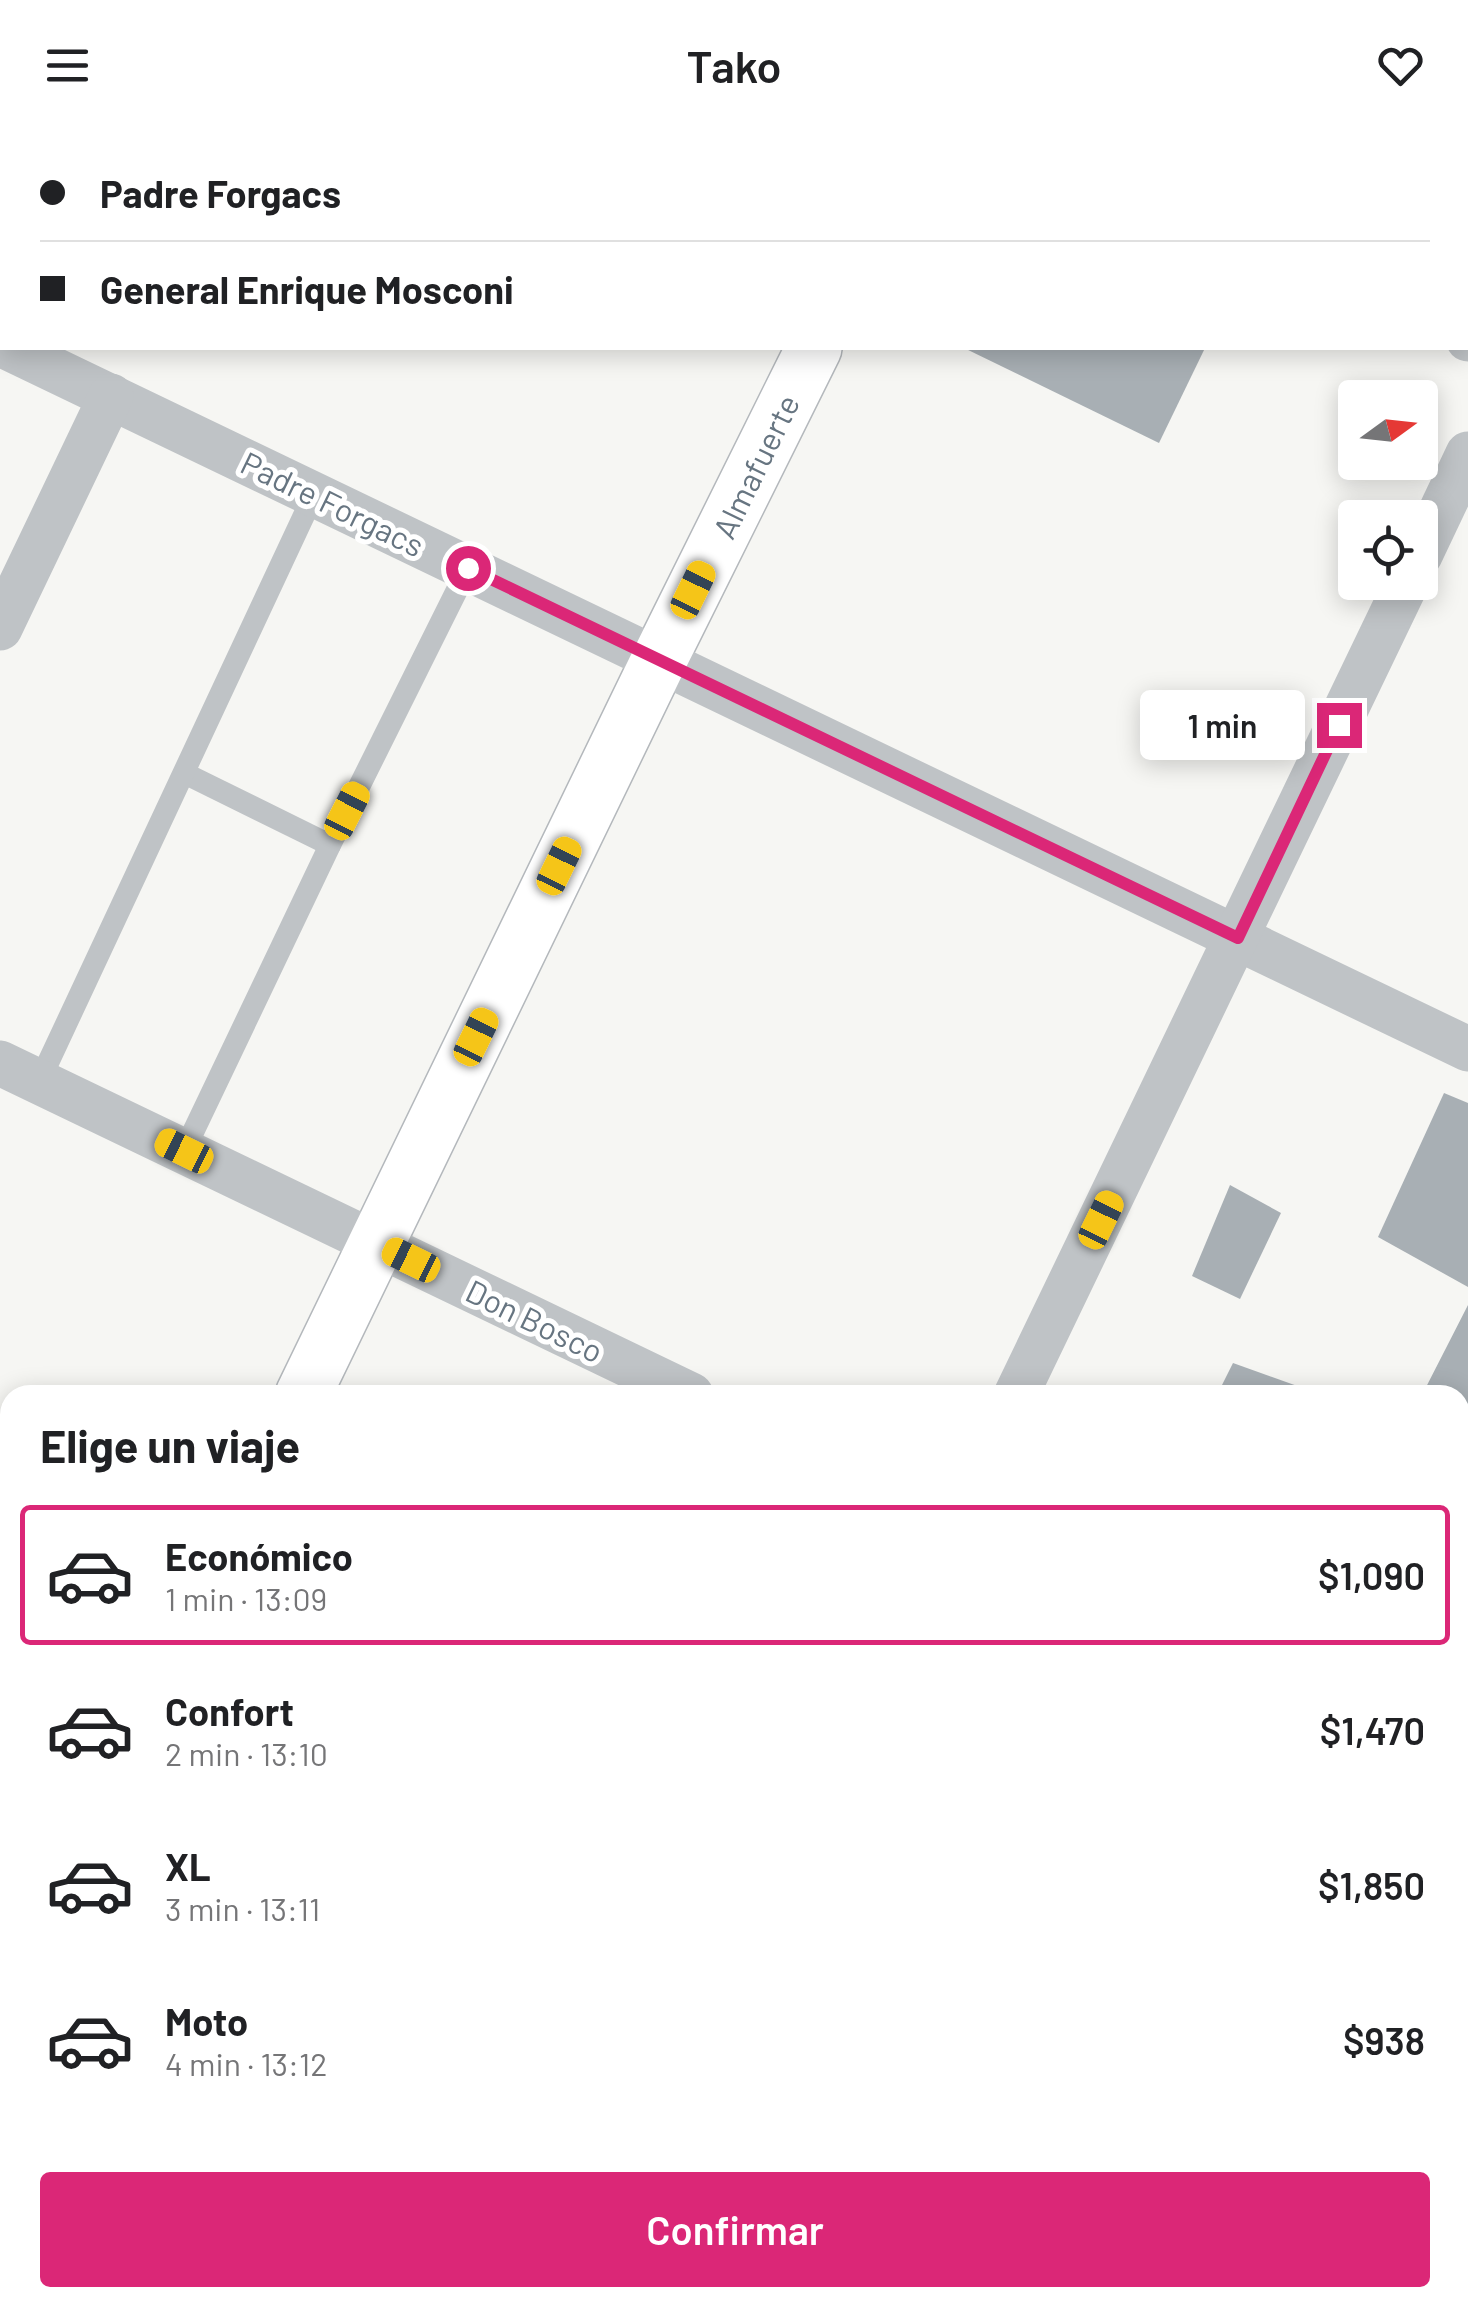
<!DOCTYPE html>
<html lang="es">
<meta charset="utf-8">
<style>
body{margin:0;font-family:Barlow,sans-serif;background:#f6f6f6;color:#202124;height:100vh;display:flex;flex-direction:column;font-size:38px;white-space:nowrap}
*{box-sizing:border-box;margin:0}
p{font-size:32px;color:#757577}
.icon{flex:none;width:55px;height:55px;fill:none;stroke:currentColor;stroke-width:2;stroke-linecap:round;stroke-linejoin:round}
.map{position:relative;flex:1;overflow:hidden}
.sheet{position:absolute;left:0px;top:1255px;width:1470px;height:922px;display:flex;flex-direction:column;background:#fff;border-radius:30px 30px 0 0;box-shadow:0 5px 25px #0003}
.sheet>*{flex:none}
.hud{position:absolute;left:0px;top:0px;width:1470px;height:220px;box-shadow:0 5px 25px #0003;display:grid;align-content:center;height:220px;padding:0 40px;background:#fff}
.needle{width:65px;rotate:75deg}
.fabs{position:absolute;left:1338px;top:250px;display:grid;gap:20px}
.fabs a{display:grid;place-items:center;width:100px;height:100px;border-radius:10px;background:#fff;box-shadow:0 5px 25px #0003;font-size:50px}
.end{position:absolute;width:45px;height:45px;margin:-22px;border:12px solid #db2777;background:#fff;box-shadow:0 0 0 5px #fff}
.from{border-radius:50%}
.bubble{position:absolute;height:70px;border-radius:10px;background:#fff;box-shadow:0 5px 25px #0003;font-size:32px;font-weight:600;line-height:70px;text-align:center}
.car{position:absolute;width:30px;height:60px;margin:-30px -15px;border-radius:12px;box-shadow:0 0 8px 2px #0007;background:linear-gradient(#f5c518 24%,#345 0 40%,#f5c518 0 76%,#345 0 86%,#f5c518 0)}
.hud b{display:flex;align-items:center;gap:35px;height:95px;font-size:38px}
.hud b+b{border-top:2px solid #e0e0e0}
.hud i{width:25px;height:25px;background:#202124}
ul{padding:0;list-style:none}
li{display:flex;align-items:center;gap:30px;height:140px;margin:0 20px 15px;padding:0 20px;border:5px solid transparent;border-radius:10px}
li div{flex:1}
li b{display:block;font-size:38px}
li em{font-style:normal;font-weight:600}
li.current{border-color:#db2777}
li>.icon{width:90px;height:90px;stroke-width:1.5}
h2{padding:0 40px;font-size:45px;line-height:120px}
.primary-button{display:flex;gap:20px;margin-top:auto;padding:20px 40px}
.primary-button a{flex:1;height:115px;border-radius:10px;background:#db2777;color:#fff;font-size:40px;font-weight:600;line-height:115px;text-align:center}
header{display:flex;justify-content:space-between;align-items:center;height:130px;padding:0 40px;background:#fff;font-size:45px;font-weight:600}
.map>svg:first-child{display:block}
</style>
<header><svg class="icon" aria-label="menu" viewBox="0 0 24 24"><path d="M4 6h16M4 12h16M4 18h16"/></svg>Tako<svg class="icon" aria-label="heart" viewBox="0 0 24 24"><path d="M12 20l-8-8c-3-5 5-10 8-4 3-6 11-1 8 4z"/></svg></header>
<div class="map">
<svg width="1468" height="2176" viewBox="0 0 1468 2176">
<rect width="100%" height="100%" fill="#f6f6f3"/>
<polygon fill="#e6e7e6" points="1468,1902 1468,2176 1339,2176 1343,2168 1460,2168 1460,1919"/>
<g fill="#a8afb4">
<polygon points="964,218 1205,218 1159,313"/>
<polygon points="1444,963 1468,973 1468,1157 1378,1107"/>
<polygon points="1230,1055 1281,1083 1240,1169 1192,1146"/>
<polygon points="1468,1175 1468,1333 1460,1329 1460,1265 1422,1265"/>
<polygon points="1233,1233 1303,1258 1317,1265 1217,1265"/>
<polygon points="1460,1339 1468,1342 1468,1422 1460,1440"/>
<polygon points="1468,1990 1468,2176 1376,2176 1380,2168 1460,2168 1460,2006"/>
<polygon points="1106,2168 1187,2168 1184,2176 1102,2176"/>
</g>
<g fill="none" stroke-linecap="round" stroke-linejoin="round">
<g stroke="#b4b8bc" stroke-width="58">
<g id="secondary">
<polyline points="922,2 923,0"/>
<polyline points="303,1265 659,530 814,218"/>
<polyline points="0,1900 10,1880"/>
</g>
</g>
<g stroke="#bfc3c6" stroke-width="22">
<polyline points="184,643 330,715"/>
<polyline points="39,952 314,364"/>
<polyline points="184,1021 330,715 468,438"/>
<polyline points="0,2102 10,2107"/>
<polyline points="126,2168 142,2176"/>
</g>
<g stroke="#bfc3c6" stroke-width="45">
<polyline points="765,0 770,2"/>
<polyline points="1028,0 1033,2"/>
<polyline points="126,2 127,0"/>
<polyline points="1468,208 1468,209"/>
<polyline points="9,218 1468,919"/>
<polyline points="1420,425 1468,324"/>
<polyline points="0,498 111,266"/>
<polyline points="0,933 691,1265"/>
<polyline points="1016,1265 1407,452"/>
<polyline points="0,1347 10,1352"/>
<polyline points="1460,1636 1468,1640"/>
<polyline points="0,1741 10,1746"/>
<polyline points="1460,1844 1468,1828"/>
<polyline points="884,2168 902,2176"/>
<polyline points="584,2176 588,2168"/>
<polyline points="1295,2176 1300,2168"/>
</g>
<use href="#secondary" stroke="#fff" stroke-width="55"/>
</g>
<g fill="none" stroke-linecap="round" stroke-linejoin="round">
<polyline stroke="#db2777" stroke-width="12" points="468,438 1238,808 1339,595"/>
</g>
<g text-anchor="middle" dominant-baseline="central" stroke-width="10" stroke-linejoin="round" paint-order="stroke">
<g font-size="32" fill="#677581" stroke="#fff">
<text transform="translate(755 336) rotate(-64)">Almafuerte</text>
<text transform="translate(333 373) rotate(26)">Padre Forgacs</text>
<text transform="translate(535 1190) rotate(26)">Don Bosco</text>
</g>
</g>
</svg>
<div class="fabs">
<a><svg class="needle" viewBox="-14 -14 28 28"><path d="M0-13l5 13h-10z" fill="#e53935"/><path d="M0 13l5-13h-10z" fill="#757577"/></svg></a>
<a><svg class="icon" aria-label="locate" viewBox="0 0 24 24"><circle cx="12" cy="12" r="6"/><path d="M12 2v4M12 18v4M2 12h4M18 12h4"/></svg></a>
</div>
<i class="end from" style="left:468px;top:438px"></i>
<i class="end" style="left:1339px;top:595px"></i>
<div class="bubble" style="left:1140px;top:560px;width:165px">1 min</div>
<i class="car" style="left:693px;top:460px;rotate:26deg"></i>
<i class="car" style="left:347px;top:681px;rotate:27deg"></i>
<i class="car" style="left:559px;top:736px;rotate:26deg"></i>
<i class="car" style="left:476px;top:907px;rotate:26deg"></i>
<i class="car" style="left:184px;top:1021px;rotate:296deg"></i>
<i class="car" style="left:1101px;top:1090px;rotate:26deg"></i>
<i class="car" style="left:411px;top:1130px;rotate:296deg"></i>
<div class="hud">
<b><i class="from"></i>Padre Forgacs</b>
<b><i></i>General Enrique Mosconi</b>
</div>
<section class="sheet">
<h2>Elige un viaje</h2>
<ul>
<li class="current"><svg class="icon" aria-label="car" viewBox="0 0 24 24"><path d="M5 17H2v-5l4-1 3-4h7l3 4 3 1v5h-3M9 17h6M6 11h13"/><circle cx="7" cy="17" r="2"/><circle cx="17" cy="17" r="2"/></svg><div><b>Económico</b><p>1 min · 13:09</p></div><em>$1,090</em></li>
<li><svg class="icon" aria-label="car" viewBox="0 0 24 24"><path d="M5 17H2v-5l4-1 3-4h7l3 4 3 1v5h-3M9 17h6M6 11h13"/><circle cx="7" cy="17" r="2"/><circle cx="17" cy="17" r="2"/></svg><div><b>Confort</b><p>2 min · 13:10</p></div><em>$1,470</em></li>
<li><svg class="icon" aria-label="car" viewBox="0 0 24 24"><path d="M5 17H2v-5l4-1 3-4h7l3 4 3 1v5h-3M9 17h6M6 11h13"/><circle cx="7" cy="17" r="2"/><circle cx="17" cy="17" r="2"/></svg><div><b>XL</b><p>3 min · 13:11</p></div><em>$1,850</em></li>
<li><svg class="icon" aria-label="car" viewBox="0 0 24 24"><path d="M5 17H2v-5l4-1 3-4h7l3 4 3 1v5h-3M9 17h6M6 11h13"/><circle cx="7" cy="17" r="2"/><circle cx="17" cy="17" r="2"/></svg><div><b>Moto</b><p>4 min · 13:12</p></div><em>$938</em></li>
</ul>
<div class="primary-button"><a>Confirmar</a></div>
</section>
</div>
